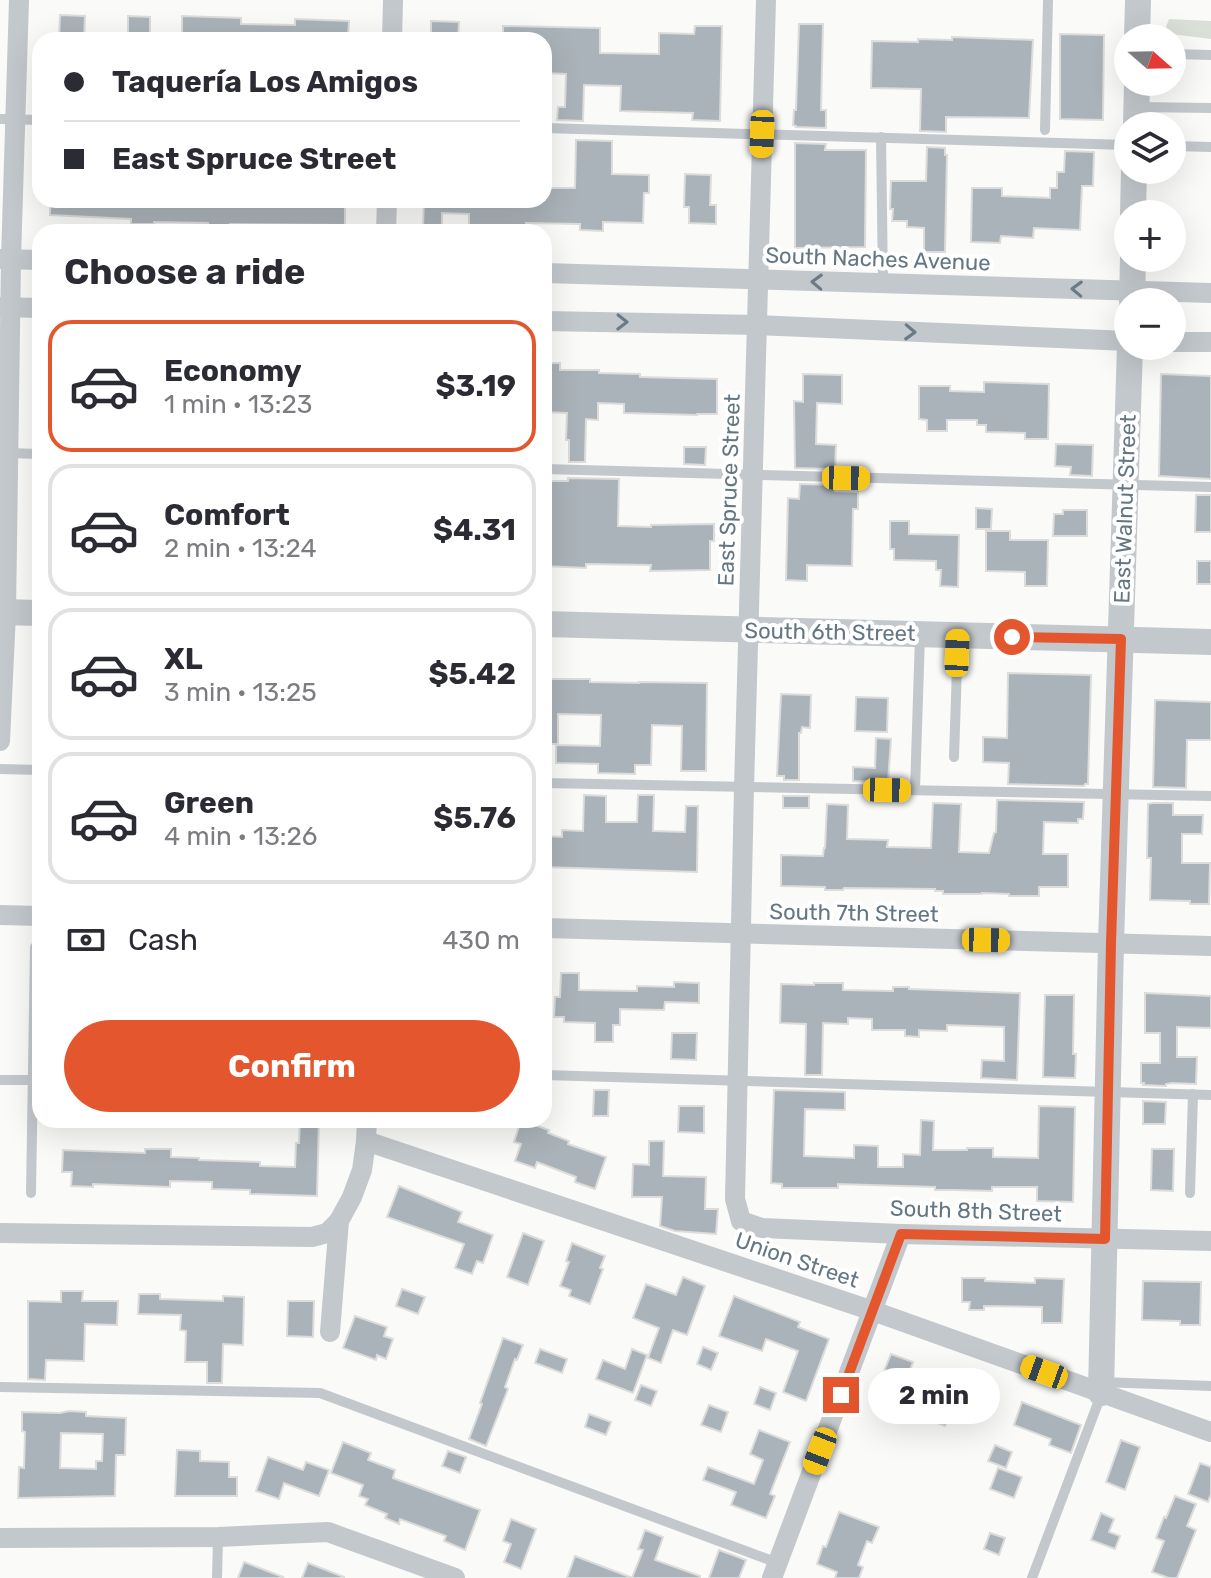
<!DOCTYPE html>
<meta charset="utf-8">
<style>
body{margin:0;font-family:Rubik,sans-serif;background:#f7f7f7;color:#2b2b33;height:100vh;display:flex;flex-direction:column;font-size:30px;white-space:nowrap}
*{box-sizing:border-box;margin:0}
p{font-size:26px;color:#7c7c81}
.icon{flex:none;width:44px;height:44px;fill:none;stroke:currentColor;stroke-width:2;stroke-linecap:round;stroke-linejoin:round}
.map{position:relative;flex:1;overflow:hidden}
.details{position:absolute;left:32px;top:224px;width:520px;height:904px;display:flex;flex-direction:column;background:#fff;border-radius:24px;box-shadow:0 8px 32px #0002}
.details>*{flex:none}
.guide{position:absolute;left:32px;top:32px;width:520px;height:176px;border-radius:24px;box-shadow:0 8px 32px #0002;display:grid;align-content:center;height:176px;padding:0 32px;background:#fff}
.needle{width:52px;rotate:110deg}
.controls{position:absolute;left:1114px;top:24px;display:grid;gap:16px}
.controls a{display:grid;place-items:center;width:72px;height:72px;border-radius:50%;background:#fff;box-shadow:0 8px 32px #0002;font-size:40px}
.end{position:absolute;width:36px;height:36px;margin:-18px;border:10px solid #e4572e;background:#fff;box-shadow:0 0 0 4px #fff}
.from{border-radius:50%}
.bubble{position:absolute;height:56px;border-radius:28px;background:#fff;box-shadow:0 8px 32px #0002;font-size:26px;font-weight:700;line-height:56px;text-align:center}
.car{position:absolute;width:24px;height:48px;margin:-24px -12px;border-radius:10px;box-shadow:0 0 6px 2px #0007;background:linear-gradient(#f5c518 24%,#345 0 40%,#f5c518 0 76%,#345 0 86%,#f5c518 0)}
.guide b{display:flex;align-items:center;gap:28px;height:76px;font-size:30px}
.guide b+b{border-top:2px solid #e1e1e2}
.guide i{width:20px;height:20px;background:#2b2b33}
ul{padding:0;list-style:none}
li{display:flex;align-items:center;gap:24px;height:132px;margin:0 16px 12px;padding:0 16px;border:4px solid #e1e1e2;border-radius:24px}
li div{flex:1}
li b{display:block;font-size:30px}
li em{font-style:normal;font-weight:700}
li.active{border-color:#e4572e}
li>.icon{width:72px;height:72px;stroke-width:1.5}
h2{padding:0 32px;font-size:36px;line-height:96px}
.pay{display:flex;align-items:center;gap:20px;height:88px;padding:0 32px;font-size:30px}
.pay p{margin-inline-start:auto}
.button{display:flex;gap:16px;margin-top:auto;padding:16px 32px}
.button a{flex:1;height:92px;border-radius:48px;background:#e4572e;color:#fff;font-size:32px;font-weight:700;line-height:92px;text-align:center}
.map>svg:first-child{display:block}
</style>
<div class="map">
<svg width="1211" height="1578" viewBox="0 0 1211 1578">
<rect width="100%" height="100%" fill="#fafaf8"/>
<polygon fill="#dadfd7" points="1169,19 1211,21 1211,39 1171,34 1166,27"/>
<g fill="#aab3b9" stroke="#dcdcda" stroke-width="2" fill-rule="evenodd">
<polygon points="60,15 85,16 84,40 59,40"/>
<polygon points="128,16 150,17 150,40 128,40"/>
<polygon points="182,16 241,18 241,24 295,25 295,19 349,21 348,40 182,40"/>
<polygon points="431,21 459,22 458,40 431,40"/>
<polygon points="799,24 823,24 821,110 826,110 826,128 796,127 796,126 793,125 794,110 796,110"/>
<polygon points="503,26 600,28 600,53 659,54 659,33 694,34 695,26 722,26 720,121 692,120 693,113 620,111 621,86 584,85 583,121 557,120 558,107 565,107 566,74 544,73 544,40 503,40"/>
<polygon points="1060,34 1104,35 1103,120 1060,119"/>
<polygon points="952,37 1033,40 1029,118 946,117 946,132 920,131 921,89 871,88 872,41 918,42 918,39 952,40"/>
<polygon points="576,140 612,141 612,174 649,175 649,193 644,193 643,223 603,222 603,231 580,230 580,224 526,223 526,229 469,228 469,214 442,213 442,227 423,227 424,200 545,200 545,188 575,188"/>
<polygon points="795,143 826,144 825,150 866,150 865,247 795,248"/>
<polygon points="927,147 945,148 945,155 947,155 945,252 924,252 924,228 907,227 907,221 892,221 893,209 890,209 891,181 926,181"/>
<polygon points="1065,151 1094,152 1093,186 1082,186 1080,230 1034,228 1033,238 1001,236 1000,243 971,242 972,188 1002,188 1002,196 1050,198 1050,188 1057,188 1057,172 1064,172"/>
<polygon points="685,174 711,175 710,205 716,205 716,224 689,223 689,207 684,207"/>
<polygon points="50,200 345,200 345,225 230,224 230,229 208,228 208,223 154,222 154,224 131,224 131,219 50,215"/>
<polygon points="544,363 560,363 560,370 599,370 599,373 640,374 640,377 717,379 717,414 697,414 697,415 624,413 624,404 598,403 598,420 586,419 585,462 569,462 569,440 566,440 567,413 544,412"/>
<polygon points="803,374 842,375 842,404 817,403 816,444 836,445 835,469 795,468 794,401 803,402"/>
<polygon points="1161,374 1211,376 1211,479 1159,476"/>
<polygon points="984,382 1049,384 1048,439 1025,439 1025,433 986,432 986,425 977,425 977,420 947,420 947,431 927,431 927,420 919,419 919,386 950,386 950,391 984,392"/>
<polygon points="1056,444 1093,445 1092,476 1070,475 1071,467 1055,466"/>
<polygon points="684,447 706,447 705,465 684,464"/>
<polygon points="568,478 619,479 618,526 651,527 651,525 714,524 714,541 710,541 710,570 650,571 651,565 586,564 586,568 544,566 544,523 547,523 548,481 568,481"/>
<polygon points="800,484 835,485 835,491 858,492 858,509 853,509 852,566 807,565 807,581 786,580 788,498 799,499"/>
<polygon points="1196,495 1211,495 1211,532 1195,532"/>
<polygon points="976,508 992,509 991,529 976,529"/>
<polygon points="1063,510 1087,510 1087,536 1053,536 1054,514 1063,514"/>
<polygon points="890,521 909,521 909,534 959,535 958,587 940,586 941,570 936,570 936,561 894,560 894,549 890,549"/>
<polygon points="986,531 1010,531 1010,540 1048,540 1047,586 1025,586 1025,572 986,571"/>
<rect x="1197" y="561" width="14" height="23"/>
<polygon points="1008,673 1091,675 1088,784 1085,784 1084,786 1008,784 1009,763 983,762 983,737 1007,738"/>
<polygon points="544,679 590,679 590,682 639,683 639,682 707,683 706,771 681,771 682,726 652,725 651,765 635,765 635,774 598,773 598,764 556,763 556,745 600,746 601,715 558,714 558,744 544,744"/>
<polygon points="781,694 811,695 810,728 802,727 801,733 799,733 799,780 784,780 784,776 777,776"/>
<polygon points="856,697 888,698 887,732 855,731"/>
<polygon points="1155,700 1211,702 1211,740 1187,740 1186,788 1153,787"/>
<polygon points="876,738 891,739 888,782 853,781 853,767 875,768"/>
<polygon points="584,795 606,796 606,822 637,822 638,795 654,795 653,831 685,832 686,806 698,806 697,872 544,867 544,836 562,837 562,830 583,831"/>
<rect x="783" y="796" width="26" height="12"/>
<polygon points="997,800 1084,802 1083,819 1078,819 1078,823 1044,822 1043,854 1068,854 1068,887 1039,887 1039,896 1009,896 1009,894 982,893 982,894 943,894 943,891 935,891 935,889 844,888 843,890 825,890 825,887 781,886 781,855 823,856 824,848 825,848 827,804 848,805 847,839 888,840 887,847 931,848 933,803 961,804 959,852 989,853 994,833 996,832"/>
<polygon points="1153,803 1173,803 1173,815 1203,815 1202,834 1182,834 1182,863 1210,863 1209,904 1190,904 1190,901 1150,900 1151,858 1147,858 1148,804"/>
<polygon points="561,973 579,973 579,990 637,991 637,986 674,987 674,982 699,983 699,1003 665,1002 664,1010 620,1009 620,1025 613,1025 613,1042 595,1042 595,1023 564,1022 564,1017 554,1017 555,997 560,997"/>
<polygon points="814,983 843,983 843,990 893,991 893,987 909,987 909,989 1020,993 1017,1080 981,1078 982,1060 1004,1061 1004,1027 947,1025 947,1031 919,1030 919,1037 905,1036 905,1030 872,1030 872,1019 848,1018 848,1024 823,1023 822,1075 805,1075 806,1024 780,1023 781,984 814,985"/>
<polygon points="1145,993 1211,996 1211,1028 1177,1027 1177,1057 1197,1057 1196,1084 1172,1083 1166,1084 1166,1086 1143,1085 1144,1083 1141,1083 1141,1063 1160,1063 1160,1033 1145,1033"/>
<polygon points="1045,995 1074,995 1073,1054 1076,1054 1075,1078 1043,1077"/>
<polygon points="672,1033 697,1033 696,1060 671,1059"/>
<polygon points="594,1090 609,1090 608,1116 593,1116"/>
<polygon points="774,1090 845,1092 845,1110 805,1109 804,1156 854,1158 854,1145 878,1146 878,1167 903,1167 903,1154 920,1155 921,1120 934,1121 933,1150 967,1150 967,1148 993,1148 993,1157 1038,1158 1039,1106 1075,1107 1073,1202 1037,1201 1037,1187 992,1187 992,1191 955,1190 935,1190 935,1187 838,1184 838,1188 782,1188 782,1184 771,1183"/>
<polygon points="1143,1101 1166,1102 1165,1124 1143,1124"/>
<polygon points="679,1106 704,1106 704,1133 678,1132"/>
<polygon points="300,1120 319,1120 317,1196 250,1194 250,1190 212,1189 212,1182 170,1181 170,1187 93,1184 93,1187 71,1186 72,1172 62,1172 63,1150 145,1153 145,1149 171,1149 171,1157 199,1158 199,1160 260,1162 260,1166 295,1167 296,1143 299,1143"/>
<polygon points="521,1120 549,1130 548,1133 569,1141 568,1144 606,1157 595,1189 575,1182 576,1177 537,1162 535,1168 515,1161 521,1144 514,1142"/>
<polygon points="649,1141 664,1141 663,1176 706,1177 705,1209 718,1209 716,1234 675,1231 660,1226 662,1197 632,1197 633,1164 649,1165"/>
<polygon points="1152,1149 1174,1149 1173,1191 1151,1190"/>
<polygon points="399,1186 462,1212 458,1222 493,1235 483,1263 477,1261 472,1274 455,1268 464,1244 387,1217"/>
<polygon points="523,1233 544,1241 528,1285 507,1277"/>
<polygon points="572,1243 605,1256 600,1268 603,1269 590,1304 569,1296 571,1290 560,1286 569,1262 566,1261"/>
<polygon points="683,1277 705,1286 687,1335 673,1330 661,1363 648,1358 659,1328 633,1318 646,1284 676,1295"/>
<polygon points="962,1278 985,1278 985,1281 1035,1283 1035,1278 1064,1279 1062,1323 1042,1323 1042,1307 984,1306 984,1310 969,1310 970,1302 962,1302"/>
<polygon points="1143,1281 1201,1282 1200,1325 1180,1325 1180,1321 1142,1320"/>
<polygon points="402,1289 425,1297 418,1314 396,1306"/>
<polygon points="61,1291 83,1291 82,1301 118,1301 117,1325 85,1324 84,1361 46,1360 45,1380 28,1379 28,1301 61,1302"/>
<polygon points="139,1294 160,1294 160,1299 223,1301 223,1296 244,1297 243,1345 223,1344 222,1383 207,1383 207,1362 185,1362 186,1331 180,1330 181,1315 138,1314"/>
<polygon points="734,1296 800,1322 798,1327 829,1339 806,1401 783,1392 798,1351 766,1339 762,1351 719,1336"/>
<polygon points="288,1301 314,1301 313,1337 287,1336"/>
<polygon points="355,1316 387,1327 384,1336 393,1339 386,1359 377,1355 376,1360 343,1348"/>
<polygon points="503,1338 523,1345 517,1360 515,1359 505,1387 508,1389 486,1446 469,1439 482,1404 480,1403"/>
<polygon points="703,1347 718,1353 711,1370 697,1364"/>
<polygon points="540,1349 567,1359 562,1373 535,1363"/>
<polygon points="632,1349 647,1355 633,1393 596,1379 603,1360 625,1369"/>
<polygon points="891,1354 913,1362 896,1408 873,1399"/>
<polygon points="641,1385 657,1391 651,1406 635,1400"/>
<polygon points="760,1387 776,1393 770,1410 754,1404"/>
<polygon points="1022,1402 1081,1425 1071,1453 1049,1445 1051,1439 1014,1425"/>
<polygon points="933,1403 951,1410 945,1426 927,1419"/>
<polygon points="709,1405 728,1412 721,1432 701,1425"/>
<path d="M 69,1411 L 86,1412 L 86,1416 L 126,1418 L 125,1455 L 116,1455 L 115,1496 L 18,1498 L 19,1467 L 24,1468 L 25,1432 L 22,1431 L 22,1412 L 60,1413 ZM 61,1433 L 103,1434 L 102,1461 L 96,1461 L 96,1469 L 60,1468 Z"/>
<polygon points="589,1414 611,1422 606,1435 585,1427"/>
<polygon points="759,1430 790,1442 770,1494 775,1496 766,1518 731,1505 736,1492 703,1480 708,1467 754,1484 763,1460 750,1454"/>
<polygon points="1121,1440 1140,1447 1125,1490 1106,1482"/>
<polygon points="343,1442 371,1453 368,1460 395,1470 393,1478 480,1510 465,1550 444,1541 446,1536 400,1519 399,1524 385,1518 387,1514 365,1505 368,1499 359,1496 363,1485 331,1473"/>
<polygon points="995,1445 1012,1452 1006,1468 988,1461"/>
<polygon points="177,1450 200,1451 200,1461 229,1462 229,1477 237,1477 237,1496 175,1496"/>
<polygon points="448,1451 466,1457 460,1473 442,1466"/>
<polygon points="268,1457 303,1470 306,1462 329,1470 319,1496 284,1483 279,1499 256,1491"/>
<polygon points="1200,1463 1211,1467 1211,1494 1208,1502 1188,1494"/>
<polygon points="998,1468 1022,1477 1014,1498 990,1489"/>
<polygon points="1175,1496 1196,1504 1187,1526 1196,1530 1177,1578 1169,1578 1152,1572 1164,1541 1156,1538 1164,1517 1166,1518"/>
<polygon points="839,1512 879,1527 872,1543 867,1541 858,1565 863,1567 859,1578 835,1578 837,1572 817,1564 823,1546 826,1547"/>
<polygon points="1101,1513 1114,1519 1109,1532 1120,1536 1115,1549 1091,1540"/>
<polygon points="511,1519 536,1529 521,1569 504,1562 511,1544 503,1541"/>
<polygon points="645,1530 663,1537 655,1560 700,1576 700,1578 632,1578 643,1550 638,1549"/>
<polygon points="990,1533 1005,1538 999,1555 984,1549"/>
<polygon points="719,1550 746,1560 739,1578 709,1578"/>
<polygon points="575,1556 630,1577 629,1578 567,1578"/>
<polygon points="244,1562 283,1577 282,1578 238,1578"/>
<polygon points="308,1563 344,1577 344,1578 302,1578"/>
</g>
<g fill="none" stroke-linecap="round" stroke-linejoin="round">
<g stroke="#c3c8cc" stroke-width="10">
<polyline points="1172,54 1211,55"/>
<polyline points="1137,107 1211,108"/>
<polyline points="0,119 40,120"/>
<polyline points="544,128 1128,145"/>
<polyline points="1045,130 1048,0"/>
<polyline points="881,137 883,283"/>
<polyline points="1172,146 1211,147"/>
<polyline points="6,453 40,454"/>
<polyline points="544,469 1211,487"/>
<polyline points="954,757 958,637"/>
<polyline points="0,769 40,770"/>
<polyline points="544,783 1211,796"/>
<polyline points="915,790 920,636"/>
<polyline points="544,1075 1211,1095"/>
<polyline points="0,1080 38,1080"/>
<polyline points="31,1193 35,947"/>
<polyline points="1190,1193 1193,1094"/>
<polyline points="1101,1382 1211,1386"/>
<polyline points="0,1387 320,1393 778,1563"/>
<polyline points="217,1578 218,1537"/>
<polyline points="1032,1578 1101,1395"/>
</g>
<g stroke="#c3c8cc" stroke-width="20">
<polyline points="766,0 744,788 735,1199 741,1221 762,1228 901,1234 1211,1241"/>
<polyline points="392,40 393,0"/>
<polyline points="386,232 387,200"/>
<polyline points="0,259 40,260"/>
<polyline points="544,273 1211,293"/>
<polyline points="0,307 40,308"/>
<polyline points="544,321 758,325 1128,341"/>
<polyline points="1172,342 1211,342"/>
<polyline points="0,741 6,613 11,259 19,0"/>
<polyline points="0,915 40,916"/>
<polyline points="544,928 1211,946"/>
<polyline points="366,1141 873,1311 1211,1432"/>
<polyline points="0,1233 312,1237 327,1233 339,1221"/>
<polyline points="330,1332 339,1221 352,1197 362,1170 366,1141 367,1120"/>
<polyline points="0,1538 218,1537 328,1532 455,1578"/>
<polyline points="772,1578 901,1234"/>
</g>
<g stroke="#c3c8cc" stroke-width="26">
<polyline points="1137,38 1138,0"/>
<polyline points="1136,126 1137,82"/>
<polyline points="1133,214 1134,170"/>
<polyline points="1132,302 1133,258"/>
<polyline points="0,612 40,613"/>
<polyline points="544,624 1211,642"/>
<polyline points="1101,1393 1111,943 1130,346"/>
</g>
</g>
<defs><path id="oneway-chevron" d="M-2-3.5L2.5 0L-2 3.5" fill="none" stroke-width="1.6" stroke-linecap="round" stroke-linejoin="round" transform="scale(2)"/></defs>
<g stroke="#6a7a87">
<use href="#oneway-chevron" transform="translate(817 282) rotate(-178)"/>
<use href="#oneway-chevron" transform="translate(1077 289) rotate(-178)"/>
<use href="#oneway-chevron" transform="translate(622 322) rotate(1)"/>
<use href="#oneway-chevron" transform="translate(910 332) rotate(2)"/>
</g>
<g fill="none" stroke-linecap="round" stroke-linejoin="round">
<polyline stroke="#e4572e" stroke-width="10" points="841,1395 901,1234 1105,1239 1111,943 1121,639 1012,637"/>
</g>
<g text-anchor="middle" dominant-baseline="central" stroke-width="8" stroke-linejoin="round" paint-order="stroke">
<g font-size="22" fill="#657683" stroke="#fff">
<text transform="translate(878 259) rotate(2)">South Naches Avenue</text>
<text transform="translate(729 490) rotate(-88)">East Spruce Street</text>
<text transform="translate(1125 509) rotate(-88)">East Walnut Street</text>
<text transform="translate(830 632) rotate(1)">South 6th Street</text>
<text transform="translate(854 913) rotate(1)">South 7th Street</text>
<text transform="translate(976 1211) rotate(2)">South 8th Street</text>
<text transform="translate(797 1260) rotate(19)">Union Street</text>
</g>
</g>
</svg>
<div class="controls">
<a><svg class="needle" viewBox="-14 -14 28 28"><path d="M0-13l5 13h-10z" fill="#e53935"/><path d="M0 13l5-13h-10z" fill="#7c7c81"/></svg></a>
<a><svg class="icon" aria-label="layers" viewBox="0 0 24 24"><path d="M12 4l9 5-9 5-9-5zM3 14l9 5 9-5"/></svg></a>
<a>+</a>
<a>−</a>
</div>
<i class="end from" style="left:1012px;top:637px"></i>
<i class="end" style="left:841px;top:1395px"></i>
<div class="bubble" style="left:868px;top:1368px;width:132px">2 min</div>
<i class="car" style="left:762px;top:134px;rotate:182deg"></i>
<i class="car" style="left:846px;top:478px;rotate:91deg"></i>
<i class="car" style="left:957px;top:653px;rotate:2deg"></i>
<i class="car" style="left:887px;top:790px;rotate:91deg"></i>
<i class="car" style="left:986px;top:940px;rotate:91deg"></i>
<i class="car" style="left:1044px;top:1372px;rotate:290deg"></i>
<i class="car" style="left:820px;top:1451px;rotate:201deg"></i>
<div class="guide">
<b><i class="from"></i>Taquería Los Amigos</b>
<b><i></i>East Spruce Street</b>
</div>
<section class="details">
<h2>Choose a ride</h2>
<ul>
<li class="active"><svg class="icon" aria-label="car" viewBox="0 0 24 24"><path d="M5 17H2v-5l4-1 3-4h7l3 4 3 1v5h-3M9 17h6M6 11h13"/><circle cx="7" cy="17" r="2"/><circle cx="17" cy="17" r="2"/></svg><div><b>Economy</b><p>1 min · 13:23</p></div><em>$3.19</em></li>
<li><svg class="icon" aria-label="car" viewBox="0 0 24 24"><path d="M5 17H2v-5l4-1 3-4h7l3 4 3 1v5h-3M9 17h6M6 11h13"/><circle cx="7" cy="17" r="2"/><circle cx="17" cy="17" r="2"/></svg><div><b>Comfort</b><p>2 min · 13:24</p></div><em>$4.31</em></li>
<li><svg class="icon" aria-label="car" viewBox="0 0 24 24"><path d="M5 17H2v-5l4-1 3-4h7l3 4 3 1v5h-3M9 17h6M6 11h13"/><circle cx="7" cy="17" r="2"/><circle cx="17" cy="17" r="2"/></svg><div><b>XL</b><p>3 min · 13:25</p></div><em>$5.42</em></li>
<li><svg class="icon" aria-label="car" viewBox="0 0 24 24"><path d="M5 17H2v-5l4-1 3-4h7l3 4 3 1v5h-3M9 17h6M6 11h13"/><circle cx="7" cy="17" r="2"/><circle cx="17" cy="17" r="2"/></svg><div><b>Green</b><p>4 min · 13:26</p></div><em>$5.76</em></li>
</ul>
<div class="pay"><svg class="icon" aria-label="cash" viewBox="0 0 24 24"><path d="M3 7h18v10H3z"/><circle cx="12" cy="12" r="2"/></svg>Cash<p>430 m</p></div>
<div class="button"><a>Confirm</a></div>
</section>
</div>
